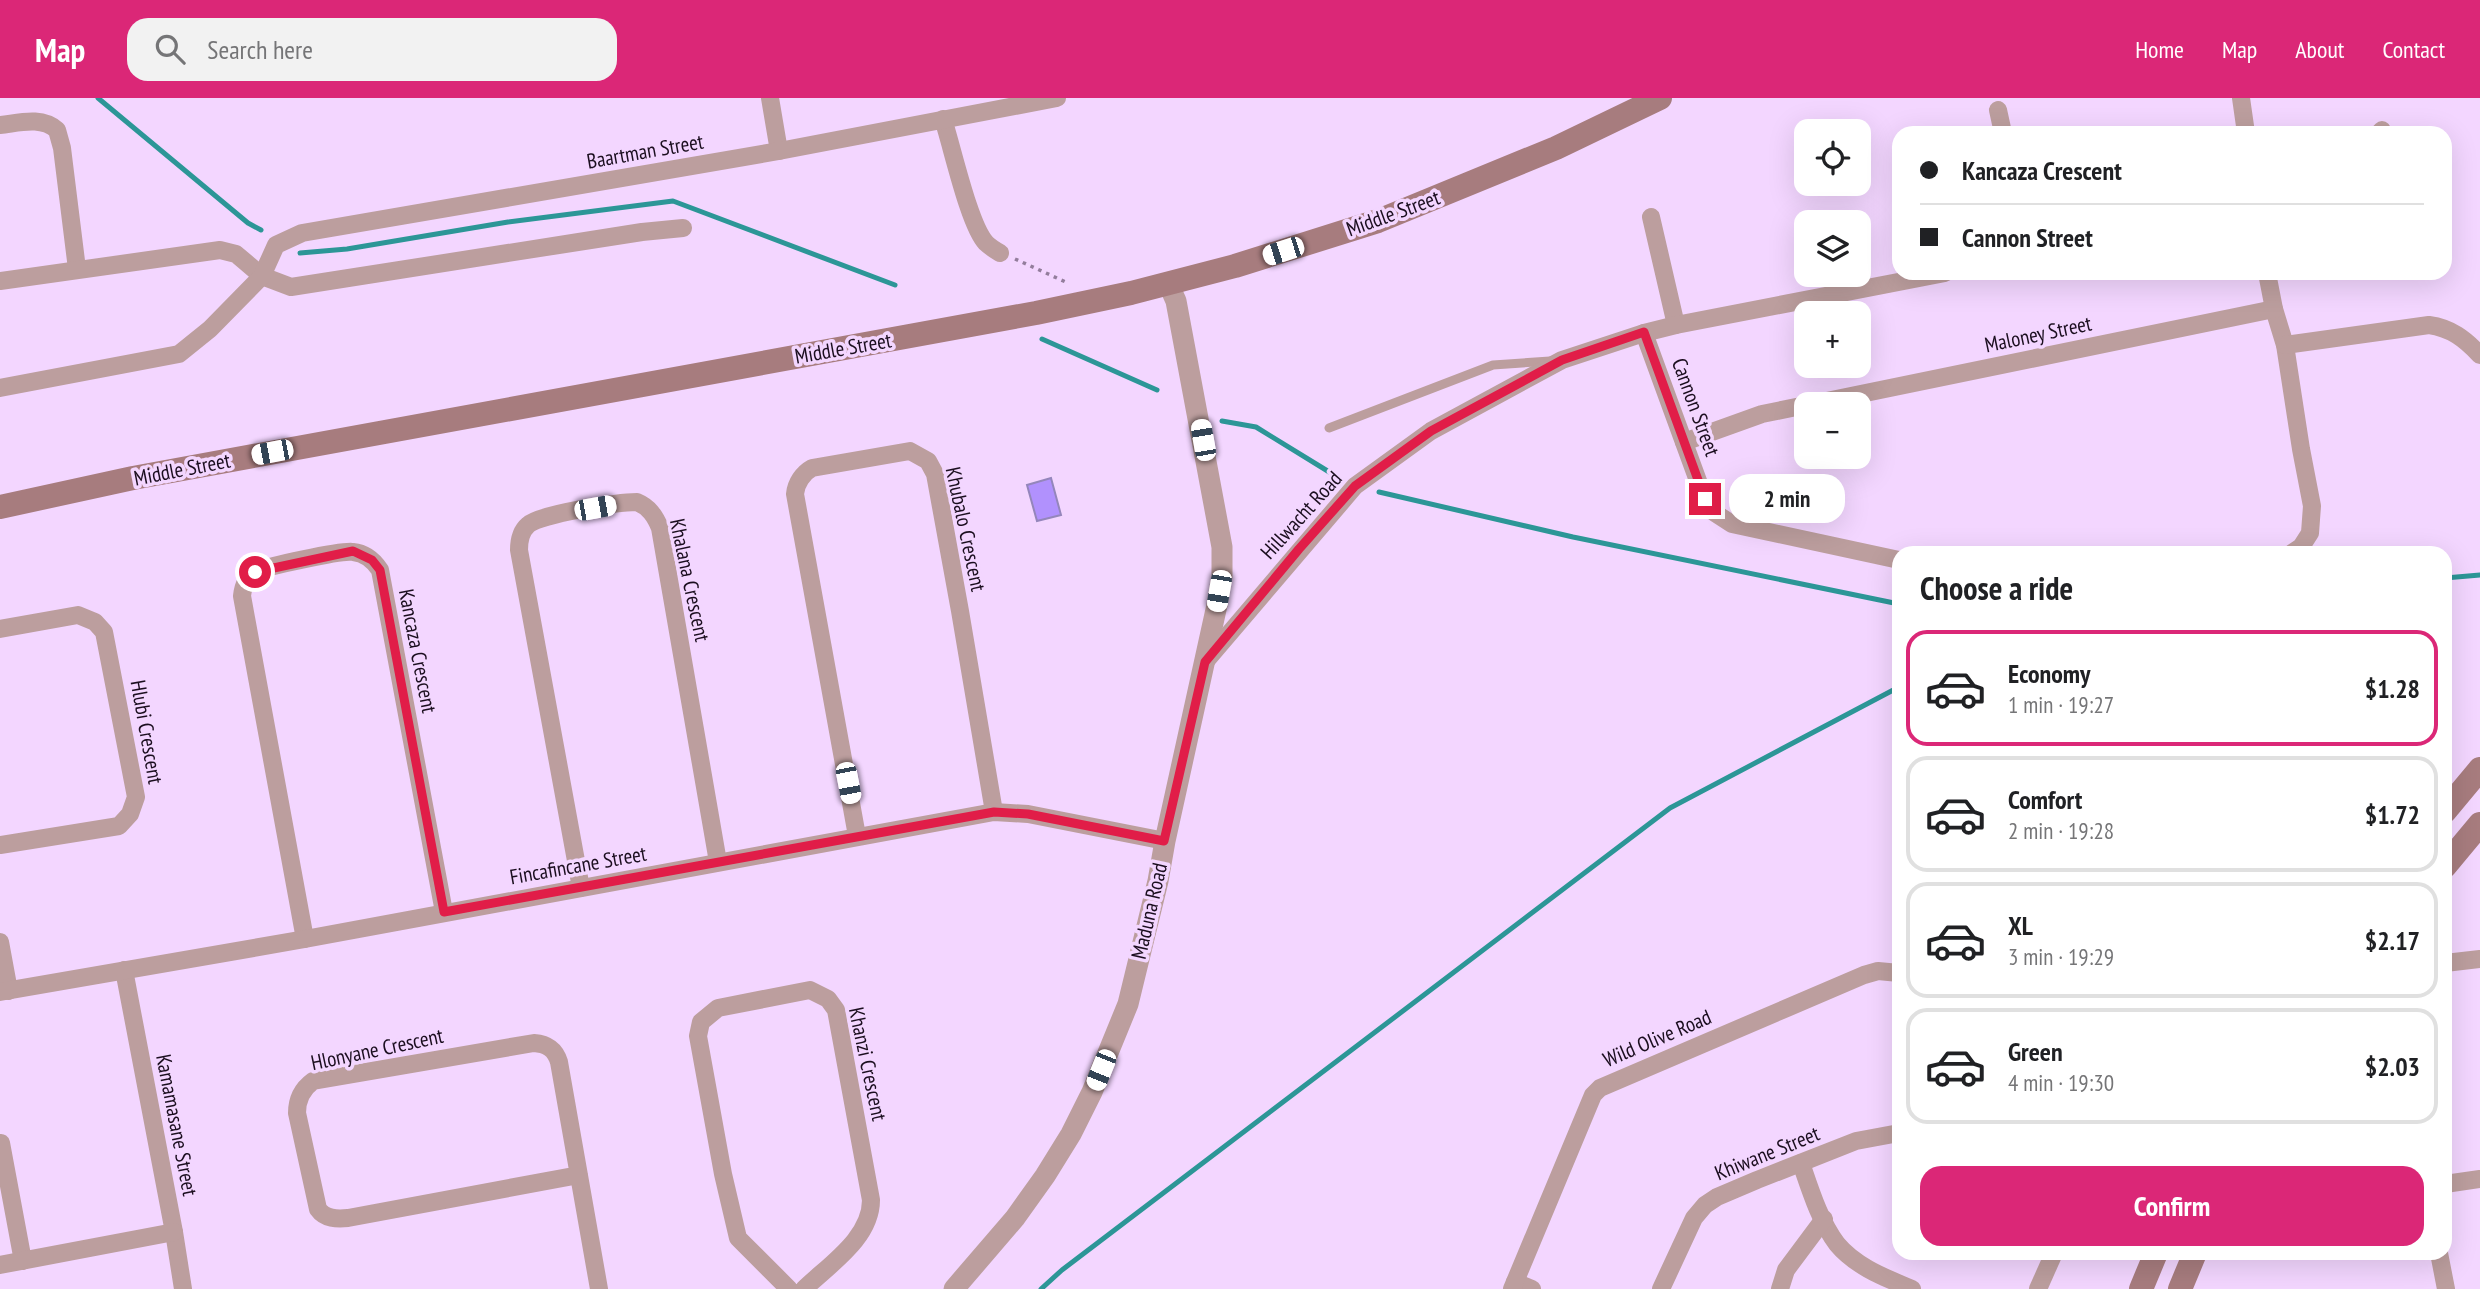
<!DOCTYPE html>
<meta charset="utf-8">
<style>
body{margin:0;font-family:"PT Sans Narrow",sans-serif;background:#f2f2f2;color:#202124;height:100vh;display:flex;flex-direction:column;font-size:26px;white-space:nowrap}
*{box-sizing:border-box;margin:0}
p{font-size:23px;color:#757577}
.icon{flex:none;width:38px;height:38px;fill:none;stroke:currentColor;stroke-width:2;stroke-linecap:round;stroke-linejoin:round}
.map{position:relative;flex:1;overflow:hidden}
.details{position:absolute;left:1892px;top:448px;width:560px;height:714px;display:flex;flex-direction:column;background:#fff;border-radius:21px;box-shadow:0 7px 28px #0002}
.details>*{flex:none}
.guide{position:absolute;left:1892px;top:28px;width:560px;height:154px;border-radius:21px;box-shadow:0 7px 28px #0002;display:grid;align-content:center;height:154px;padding:0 28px;background:#fff}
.buttons{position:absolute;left:1794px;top:21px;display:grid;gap:14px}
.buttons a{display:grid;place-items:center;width:77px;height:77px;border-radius:14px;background:#fff;box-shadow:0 7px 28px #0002;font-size:35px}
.end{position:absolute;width:32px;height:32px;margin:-16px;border:9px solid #e11d48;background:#fff;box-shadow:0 0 0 4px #fff}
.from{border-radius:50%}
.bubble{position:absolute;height:49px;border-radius:21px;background:#fff;box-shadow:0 7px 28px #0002;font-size:23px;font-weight:700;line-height:49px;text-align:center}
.car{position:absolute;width:21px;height:42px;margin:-21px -10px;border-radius:9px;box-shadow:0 0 5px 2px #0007;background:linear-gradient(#fff 24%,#345 0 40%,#fff 0 76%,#345 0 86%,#fff 0)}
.guide b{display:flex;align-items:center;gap:24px;height:66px;font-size:26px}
.guide b+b{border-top:2px solid #e0e0e0}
.guide i{width:18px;height:18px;background:#202124}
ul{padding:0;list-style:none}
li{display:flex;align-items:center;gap:21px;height:116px;margin:0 14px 10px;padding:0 14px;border:4px solid #e0e0e0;border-radius:21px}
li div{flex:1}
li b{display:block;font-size:26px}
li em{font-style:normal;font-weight:700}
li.active{border-color:#db2777}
li>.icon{width:63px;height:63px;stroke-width:1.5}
h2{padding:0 28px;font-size:32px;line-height:84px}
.action{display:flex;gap:14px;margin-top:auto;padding:14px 28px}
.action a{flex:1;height:80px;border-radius:21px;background:#db2777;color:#fff;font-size:28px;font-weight:700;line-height:80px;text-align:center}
header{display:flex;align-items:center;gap:42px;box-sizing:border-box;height:98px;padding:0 35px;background:#db2777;color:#fff}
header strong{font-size:33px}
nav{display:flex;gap:38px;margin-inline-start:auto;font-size:24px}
.search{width:490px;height:63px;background:#f2f2f2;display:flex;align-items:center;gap:18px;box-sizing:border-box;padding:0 24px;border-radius:21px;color:#757577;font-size:26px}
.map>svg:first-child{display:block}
</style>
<header>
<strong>Map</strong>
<div class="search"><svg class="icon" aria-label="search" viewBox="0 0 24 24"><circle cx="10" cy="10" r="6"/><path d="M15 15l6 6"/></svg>Search here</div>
<nav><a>Home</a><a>Map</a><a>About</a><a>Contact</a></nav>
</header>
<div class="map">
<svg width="2480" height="1191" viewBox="0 0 2480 1191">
<rect width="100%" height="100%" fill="#f3d6ff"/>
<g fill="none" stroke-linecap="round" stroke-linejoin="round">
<g stroke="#2c9697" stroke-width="5">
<polyline points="98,0 248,125 261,132"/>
<polyline points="300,155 347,151 508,124 673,103 895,187"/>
<polyline points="1042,241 1157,292"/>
<polyline points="1222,323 1256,329 1339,380"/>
<polyline points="1379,394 1573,439 1899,506"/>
<polyline points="2445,480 2480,477"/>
<polyline points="1041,1191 1062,1172 1670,710 1899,589"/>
</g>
</g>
<polygon fill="#b191fd" stroke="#9486bb" stroke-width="2" points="1051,380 1061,417 1037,423 1027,387"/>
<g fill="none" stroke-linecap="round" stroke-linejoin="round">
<polyline stroke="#937d9c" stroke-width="3.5" stroke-dasharray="3.5 5" stroke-linecap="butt" points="1015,161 1068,185"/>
<polyline stroke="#bc9e9e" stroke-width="9" points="1329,330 1493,267 1550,263"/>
<g stroke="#bc9e9e" stroke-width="18">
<polyline points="770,0 779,53"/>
<polyline points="2241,0 2246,35"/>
<polyline points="1998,12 2003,35"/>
<path d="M 943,21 C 952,48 969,127 986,145 C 990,149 995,152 1000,155"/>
<path d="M 0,27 C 19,25 41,18 57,32 L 62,50 L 77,171"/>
<polyline points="2379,35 2382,32"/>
<polyline points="1651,119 1676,227"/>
<polyline points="2267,175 2274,211 2285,247 2301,351 2312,408 2310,435 2301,449 2292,455"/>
<polyline points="0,183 220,152 236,156 262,178 291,189 642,134 683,130"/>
<polyline points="1644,235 1701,391 1715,415 1732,426 1899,462"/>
<path d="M 2285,247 L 2429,227 C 2451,230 2465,241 2480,257"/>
<polyline points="0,290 179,256 210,231 262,178 276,147 302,135 779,53 1057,0"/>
<polyline points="1812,306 2274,211"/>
<polyline points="1684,344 1762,316 1806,307"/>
<polyline points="0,531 78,517 95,524 104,534 136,699 130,716 119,728 0,747"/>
<polyline points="1205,564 1355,388 1431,333 1562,262 1644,235 1676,227 1945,175"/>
<path d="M 857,738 L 795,396 C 796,385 803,375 812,370 L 910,353 L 928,363 L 935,376 L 960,513 L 994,714"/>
<path d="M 581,790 L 519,452 C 519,443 521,433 528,427 C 539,416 619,404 637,404 C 649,409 655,418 660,430 L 718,764"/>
<path d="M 305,841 L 242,498 C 243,489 247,479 255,474 C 264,469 342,452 353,454 C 365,455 374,463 380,472 L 444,814"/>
<polyline points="0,844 9,893"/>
<polyline points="2445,865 2480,861"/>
<polyline points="124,872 174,1134 183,1191"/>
<polyline points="0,894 305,841 994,714 1028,716 1165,743"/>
<polyline points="1,1045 23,1163"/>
<path d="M 1801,1065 C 1810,1091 1820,1124 1837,1146 C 1856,1169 1886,1180 1912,1191"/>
<path d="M 579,1077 L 348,1120 C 337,1121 325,1121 318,1111 L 297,1015 C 297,1002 302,991 313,983 L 534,945 C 547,946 555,951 559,964 L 599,1191"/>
<polyline points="2445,1086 2480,1081"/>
<polyline points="2439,1155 2446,1191"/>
<polyline points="0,1167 174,1134"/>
<polyline points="1515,1184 1532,1191"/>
<path d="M 789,1191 L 738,1140 L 723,1076 L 698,938 L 701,924 L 718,910 L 810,892 L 828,901 L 836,912 L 871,1102 C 871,1140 830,1166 804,1191"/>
<polyline points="1512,1191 1593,997 1600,990 1864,877 1878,873 1899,875"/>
<polyline points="1661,1191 1694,1120 1705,1107 1717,1099 1757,1082 1856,1043 1899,1035"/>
<polyline points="1780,1191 1786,1172 1824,1121"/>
<polyline points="2038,1191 2054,1155"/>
</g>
<polyline stroke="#bc9e9e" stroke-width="21" points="954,1191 1015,1120 1045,1078 1071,1036 1092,994 1128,906 1158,783 1165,743 1217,507 1222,478 1222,449 1176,203 1168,185"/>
<g stroke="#a77c7e" stroke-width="24">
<polyline points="0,409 133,380 1036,215 1131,195 1235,168 1378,123 1556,50 1660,0"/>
<polyline points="2445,713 2480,671"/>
<polyline points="2445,768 2480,726"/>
<polyline points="2141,1191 2156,1155"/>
<polyline points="2180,1191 2195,1155"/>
</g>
</g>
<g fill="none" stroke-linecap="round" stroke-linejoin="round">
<polyline stroke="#e11d48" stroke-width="9" points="255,474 353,453 372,462 380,472 444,814 994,714 1028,716 1164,743 1205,564 1299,451 1355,388 1431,333 1562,262 1644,234 1705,401"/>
</g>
<g text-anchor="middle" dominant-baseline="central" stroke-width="7" stroke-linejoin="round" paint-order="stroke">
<g font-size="21" fill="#1b0e1f" stroke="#f3d6ff">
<text transform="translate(645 53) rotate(-10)">Baartman Street</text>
<text transform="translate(1393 115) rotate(-20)">Middle Street</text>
<text transform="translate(2038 236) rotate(-12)">Maloney Street</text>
<text transform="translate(843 250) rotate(-10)">Middle Street</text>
<text transform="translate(1696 309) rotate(70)">Cannon Street</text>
<text transform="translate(182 371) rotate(-11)">Middle Street</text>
<text transform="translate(1301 417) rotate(-48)">Hillwacht Road</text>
<text transform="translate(966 431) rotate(78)">Khubalo Crescent</text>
<text transform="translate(690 482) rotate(78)">Khalana Crescent</text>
<text transform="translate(418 553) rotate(79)">Kancaza Crescent</text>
<text transform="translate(147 634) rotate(80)">Hlubi Crescent</text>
<text transform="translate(578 767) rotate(-10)">Fincafincane Street</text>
<text transform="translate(1149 813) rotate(-77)">Maduna Road</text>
<text transform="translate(1657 940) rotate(-23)">Wild Olive Road</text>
<text transform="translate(377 951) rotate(-12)">Hlonyane Crescent</text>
<text transform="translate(868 966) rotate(78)">Khanzi Crescent</text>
<text transform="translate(177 1027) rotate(79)">Kamamasane Street</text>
<text transform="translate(1767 1055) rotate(-22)">Khiwane Street</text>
</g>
</g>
</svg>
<div class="buttons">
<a><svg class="icon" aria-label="locate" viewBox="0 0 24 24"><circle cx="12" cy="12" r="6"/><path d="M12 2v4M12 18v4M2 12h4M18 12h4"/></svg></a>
<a><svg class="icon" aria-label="layers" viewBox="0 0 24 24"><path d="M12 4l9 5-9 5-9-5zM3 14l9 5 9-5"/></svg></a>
<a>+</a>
<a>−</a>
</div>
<i class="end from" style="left:255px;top:474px"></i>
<i class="end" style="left:1705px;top:401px"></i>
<div class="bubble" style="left:1729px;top:376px;width:116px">2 min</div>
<i class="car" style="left:1283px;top:153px;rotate:252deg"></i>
<i class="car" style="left:1203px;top:342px;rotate:350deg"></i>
<i class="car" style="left:272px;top:354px;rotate:259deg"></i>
<i class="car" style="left:595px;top:410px;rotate:80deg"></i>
<i class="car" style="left:1219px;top:493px;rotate:190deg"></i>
<i class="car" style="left:848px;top:685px;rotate:169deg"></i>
<i class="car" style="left:1101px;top:972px;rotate:202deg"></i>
<div class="guide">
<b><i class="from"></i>Kancaza Crescent</b>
<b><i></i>Cannon Street</b>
</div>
<section class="details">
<h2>Choose a ride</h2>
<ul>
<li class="active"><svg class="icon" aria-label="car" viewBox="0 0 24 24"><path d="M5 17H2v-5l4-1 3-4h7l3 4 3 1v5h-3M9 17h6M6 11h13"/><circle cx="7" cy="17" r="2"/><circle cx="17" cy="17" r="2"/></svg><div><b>Economy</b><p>1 min · 19:27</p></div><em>$1.28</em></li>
<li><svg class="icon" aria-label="car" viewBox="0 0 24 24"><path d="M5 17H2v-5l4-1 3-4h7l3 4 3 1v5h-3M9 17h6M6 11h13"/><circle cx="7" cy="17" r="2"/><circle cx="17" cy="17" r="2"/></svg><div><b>Comfort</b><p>2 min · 19:28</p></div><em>$1.72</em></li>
<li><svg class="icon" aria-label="car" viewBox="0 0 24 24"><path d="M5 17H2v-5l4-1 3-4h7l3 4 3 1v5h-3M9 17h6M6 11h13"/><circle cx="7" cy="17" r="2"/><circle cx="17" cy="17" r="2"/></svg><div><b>XL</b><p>3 min · 19:29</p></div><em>$2.17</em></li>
<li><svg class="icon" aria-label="car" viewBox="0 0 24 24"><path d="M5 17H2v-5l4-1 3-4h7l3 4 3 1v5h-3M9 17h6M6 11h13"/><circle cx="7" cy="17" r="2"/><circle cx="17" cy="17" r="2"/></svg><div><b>Green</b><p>4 min · 19:30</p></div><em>$2.03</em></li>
</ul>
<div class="action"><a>Confirm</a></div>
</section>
</div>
